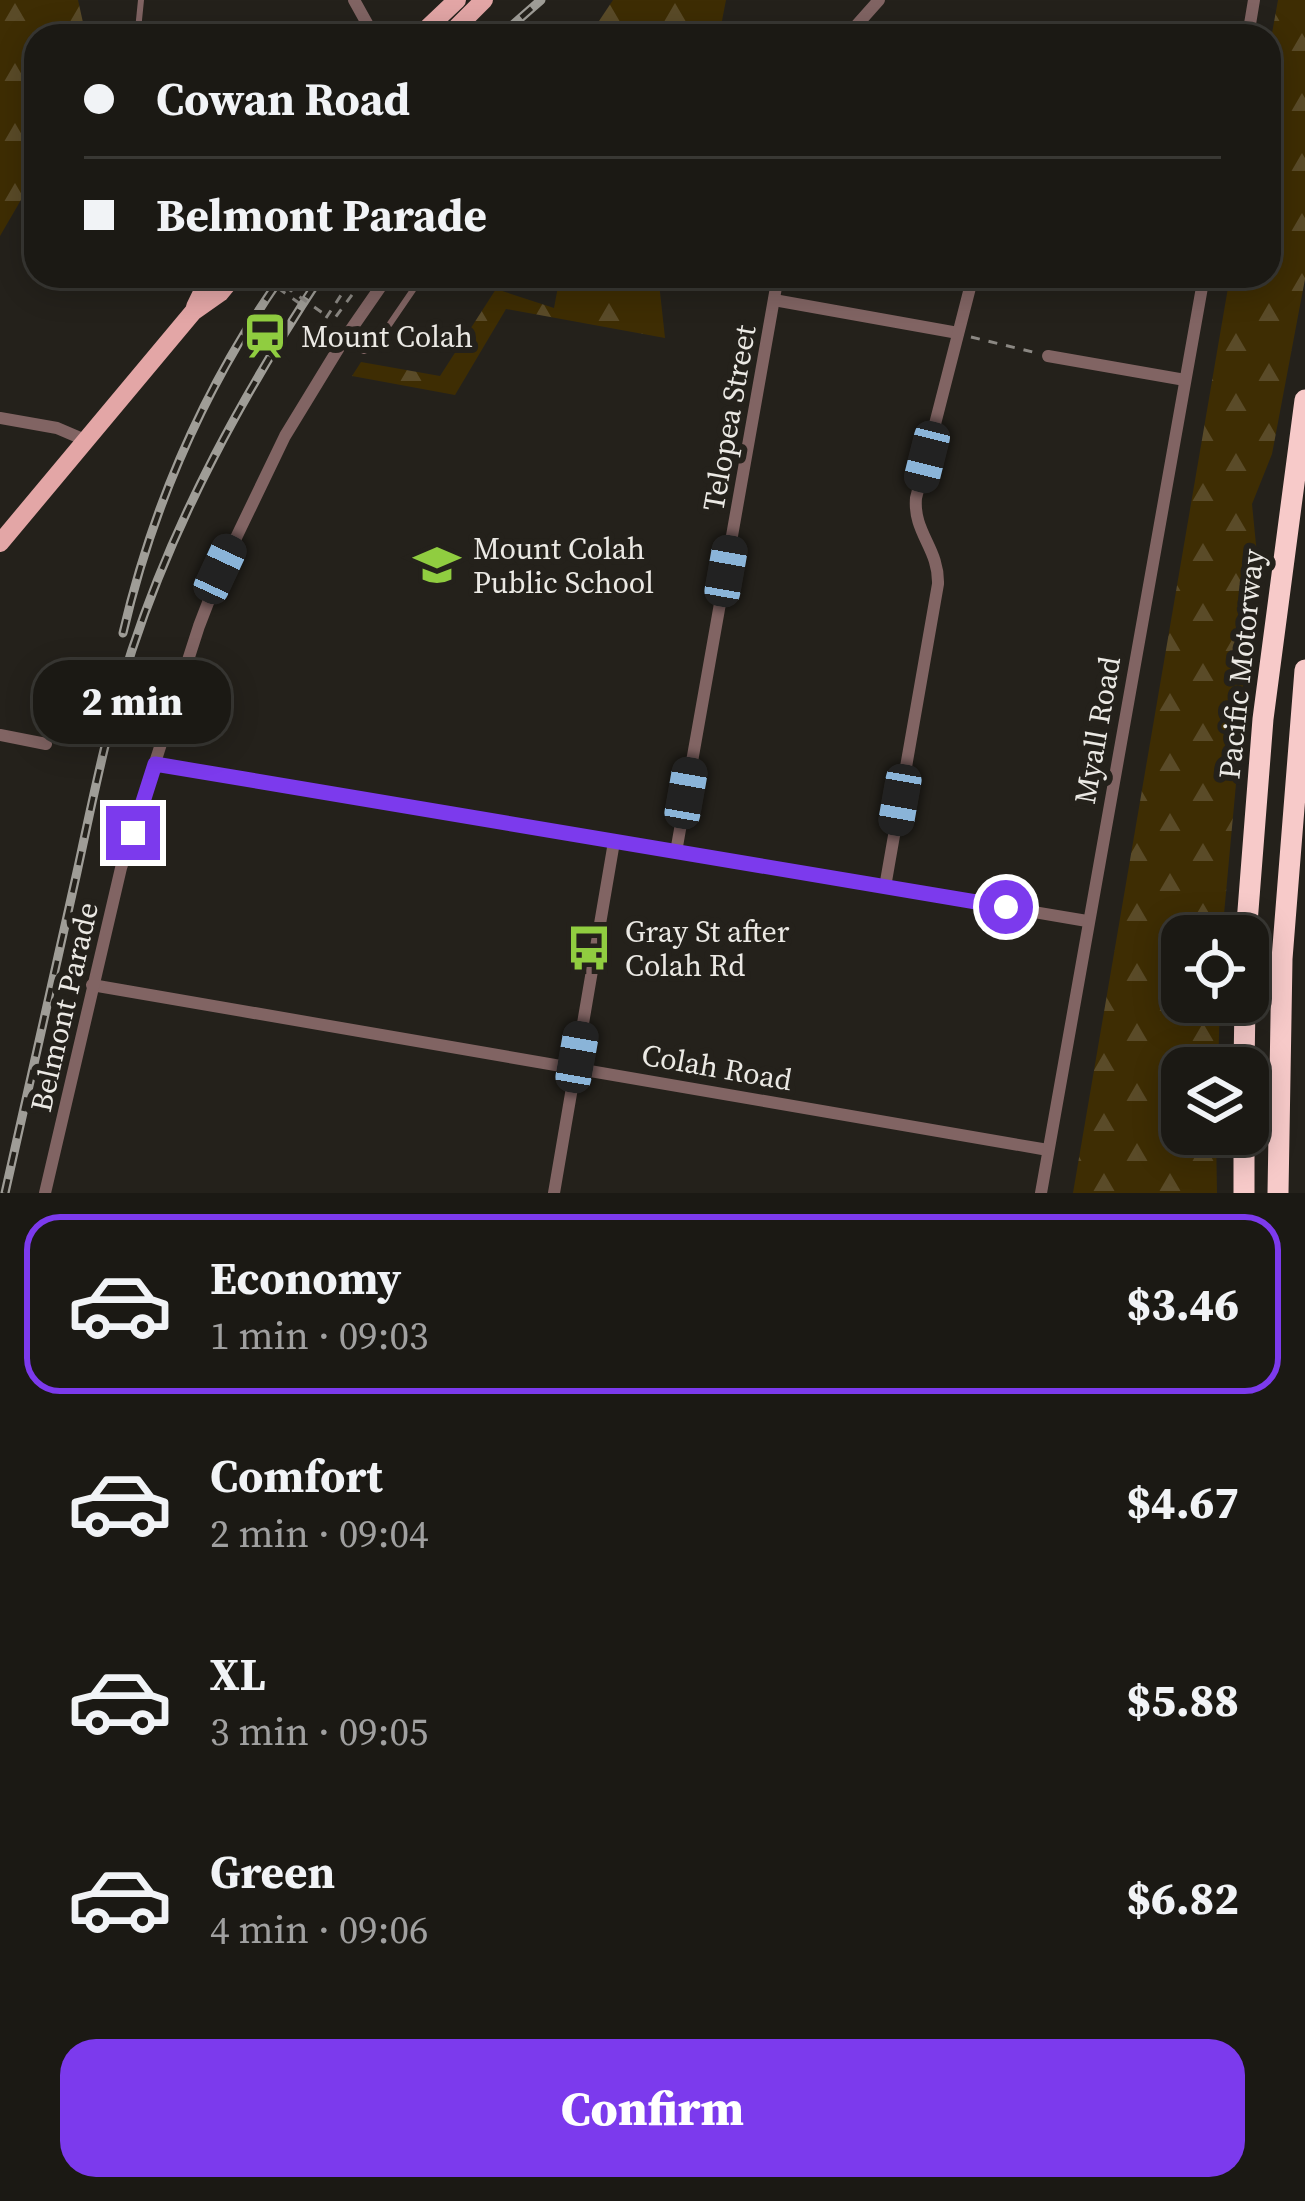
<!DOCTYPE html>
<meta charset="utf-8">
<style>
body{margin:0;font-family:"Source Serif 4",serif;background:#282622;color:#f1f3f6;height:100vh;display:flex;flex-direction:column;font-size:45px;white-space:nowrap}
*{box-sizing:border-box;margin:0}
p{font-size:39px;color:#a0a0a0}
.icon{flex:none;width:66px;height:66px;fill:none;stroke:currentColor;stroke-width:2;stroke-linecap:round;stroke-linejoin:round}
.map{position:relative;height:1193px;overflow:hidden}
.side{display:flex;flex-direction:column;background:#1b1914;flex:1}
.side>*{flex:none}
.top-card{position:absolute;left:24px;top:24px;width:1257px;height:264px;border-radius:36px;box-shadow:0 6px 30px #0003,0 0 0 3px #393834;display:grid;align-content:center;height:264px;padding:0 60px;background:#1b1914}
.controls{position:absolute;left:1161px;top:915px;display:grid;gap:24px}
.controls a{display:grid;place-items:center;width:108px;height:108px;border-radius:24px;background:#1b1914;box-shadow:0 6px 30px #0003,0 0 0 3px #393834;font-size:60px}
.end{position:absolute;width:54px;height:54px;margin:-27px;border:15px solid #7c3aed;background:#fff;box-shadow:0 0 0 6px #fff}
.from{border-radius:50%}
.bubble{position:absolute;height:84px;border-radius:36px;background:#1b1914;box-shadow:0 6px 30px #0003,0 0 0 3px #393834;font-size:39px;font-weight:800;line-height:84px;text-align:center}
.car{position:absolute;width:36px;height:72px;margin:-36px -18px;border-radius:15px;box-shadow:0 0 9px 3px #0007;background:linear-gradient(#222 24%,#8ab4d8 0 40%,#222 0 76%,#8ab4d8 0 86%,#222 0)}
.top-card b{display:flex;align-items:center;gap:42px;height:114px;font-size:45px}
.top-card b+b{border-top:3px solid #393834}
.top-card i{width:30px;height:30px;background:#f1f3f6}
ul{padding:21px 0 0;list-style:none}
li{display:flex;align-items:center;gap:36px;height:180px;margin:0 24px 18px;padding:0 36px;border:6px solid transparent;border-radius:36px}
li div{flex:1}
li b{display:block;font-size:45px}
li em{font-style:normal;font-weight:800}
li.on{border-color:#7c3aed}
li>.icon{width:108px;height:108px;stroke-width:1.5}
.action{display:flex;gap:24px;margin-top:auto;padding:24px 60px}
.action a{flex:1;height:138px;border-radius:36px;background:#7c3aed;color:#fff;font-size:48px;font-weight:800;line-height:138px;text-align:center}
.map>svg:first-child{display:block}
</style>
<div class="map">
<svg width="1305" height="1193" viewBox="0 0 1305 1193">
<defs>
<pattern id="forest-firs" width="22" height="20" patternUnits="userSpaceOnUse" patternTransform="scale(3)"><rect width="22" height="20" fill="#3e2d03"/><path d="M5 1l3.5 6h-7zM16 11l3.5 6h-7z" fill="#5a4b28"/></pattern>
</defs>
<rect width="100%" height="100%" fill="#24211b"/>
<g fill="url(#forest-firs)">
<polygon points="0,0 78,0 86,36 36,36 36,174 0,236"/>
<polygon points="613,0 726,0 719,36 589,36"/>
<polygon points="1278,0 1305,0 1305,279 1272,454 1252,504 1257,555 1222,936 1182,936 1182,1002 1220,1002 1218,1068 1182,1068 1182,1134 1216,1134 1217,1193 1073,1193 1230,276 1269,276 1269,50"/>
<polygon points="560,276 662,276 659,283 665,338 506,309 455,395 352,376 361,362 440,376 496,289 554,308"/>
</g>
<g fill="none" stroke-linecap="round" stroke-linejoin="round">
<g stroke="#8b8883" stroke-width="3" stroke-dasharray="9 9" stroke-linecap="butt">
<polyline points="260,276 263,278 260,284"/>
<polyline points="278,288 299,303"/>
<polyline points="291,291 301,276"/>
<polyline points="326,318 349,283 356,288"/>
<polyline points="321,325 332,322 366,276"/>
<polyline points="971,337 1037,353"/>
</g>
<g stroke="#816463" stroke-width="6">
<polyline points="138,30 141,0"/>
<polyline points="344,342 364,351 374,347 413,290 417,276"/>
</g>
<g stroke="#816463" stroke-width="12">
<polyline points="354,0 374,36"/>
<polyline points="847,36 879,0"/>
<polyline points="1248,36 1254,0"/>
<polyline points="774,300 958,333"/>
<polyline points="1048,356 1185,380"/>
<polyline points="0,418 57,428 85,440"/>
<polyline points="0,735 46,744"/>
<polyline points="155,764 1087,921"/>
<polyline points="676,852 778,276"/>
<path d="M 885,887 L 938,584 C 939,548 913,533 916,498 L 973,276"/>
<polyline points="92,985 1048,1150"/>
<polyline points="45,1193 121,868 199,626 221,569 285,436 343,341 388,276"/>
<polyline points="554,1193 614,842"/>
<polyline points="1041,1193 1204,276"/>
</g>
<g stroke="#e3a6a6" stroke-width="18">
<polyline points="419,36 457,0"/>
<polyline points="448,36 484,0"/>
<polyline points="195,307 210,276"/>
<polyline points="0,543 193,312 220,293 234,276"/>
</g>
<g stroke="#f7cac9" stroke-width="21">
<polyline points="1246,936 1263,719 1305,400"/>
<polyline points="1244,1068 1245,1002"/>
<polyline points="1244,1134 1244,1193"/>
<polyline points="1278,1193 1282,959 1305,670"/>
</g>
<g stroke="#9f9d97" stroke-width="9">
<g id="rail">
<polyline points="500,36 541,0"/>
<path d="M 123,633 C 153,504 206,384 282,276"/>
<path d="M 5,1193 C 29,1086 53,979 77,872 C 93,798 108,723 132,650 C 176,516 244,393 321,276"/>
</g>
</g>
<use href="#rail" stroke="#24211b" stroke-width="4.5" stroke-dasharray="14" stroke-linecap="butt"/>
<polyline stroke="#8b8883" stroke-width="3" stroke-dasharray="9 9" stroke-linecap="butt" points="270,276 327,316"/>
</g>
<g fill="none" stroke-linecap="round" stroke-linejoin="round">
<polyline stroke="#7c3aed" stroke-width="15" points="133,833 155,764 1006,907"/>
</g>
<defs>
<g id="station-bare" transform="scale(3.6)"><path d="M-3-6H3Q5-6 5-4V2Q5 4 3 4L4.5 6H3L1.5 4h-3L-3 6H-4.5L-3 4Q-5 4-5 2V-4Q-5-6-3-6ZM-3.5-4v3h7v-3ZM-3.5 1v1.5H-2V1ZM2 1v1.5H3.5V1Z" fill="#90cd40" stroke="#24211b" stroke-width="2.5" paint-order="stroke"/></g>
<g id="school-bare" transform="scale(3.6)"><path d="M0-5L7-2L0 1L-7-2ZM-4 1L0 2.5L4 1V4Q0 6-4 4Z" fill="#90cd40" stroke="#24211b" stroke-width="2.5" paint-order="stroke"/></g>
<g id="bus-bare" transform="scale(3.6)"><path d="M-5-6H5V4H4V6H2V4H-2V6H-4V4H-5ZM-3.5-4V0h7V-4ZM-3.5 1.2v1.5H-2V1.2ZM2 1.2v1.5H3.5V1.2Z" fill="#90cd40" stroke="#24211b" stroke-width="2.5" paint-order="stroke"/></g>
</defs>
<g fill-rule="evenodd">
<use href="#station-bare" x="265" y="336"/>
<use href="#school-bare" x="437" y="565"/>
<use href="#bus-bare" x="589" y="948"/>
</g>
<g text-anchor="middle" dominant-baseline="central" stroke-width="12" stroke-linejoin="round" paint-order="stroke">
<g font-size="30" fill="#ebe9e4" stroke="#24211b" text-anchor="start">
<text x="301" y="336">Mount Colah</text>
<text x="473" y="548">Mount Colah<tspan x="473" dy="34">Public School</tspan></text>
<text x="625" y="931">Gray St after<tspan x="625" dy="34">Colah Rd</tspan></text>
</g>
<g font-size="30" fill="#ebe9e4" stroke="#24211b">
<text transform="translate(729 418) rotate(-80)">Telopea Street</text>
<text transform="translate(1241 664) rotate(-84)">Pacific Motorway</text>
<text transform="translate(1097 730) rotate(-80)">Myall Road</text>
<text transform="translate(64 1007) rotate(-77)">Belmont Parade</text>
<text transform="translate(717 1067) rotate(10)">Colah Road</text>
</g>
</g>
</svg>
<div class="controls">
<a><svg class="icon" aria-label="locate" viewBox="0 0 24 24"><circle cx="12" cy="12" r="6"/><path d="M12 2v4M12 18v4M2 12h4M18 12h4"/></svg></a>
<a><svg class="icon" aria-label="layers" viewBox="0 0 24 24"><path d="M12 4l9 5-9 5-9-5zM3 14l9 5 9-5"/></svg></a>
</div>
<i class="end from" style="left:1006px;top:907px"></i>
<i class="end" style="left:133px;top:833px"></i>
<div class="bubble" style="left:33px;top:660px;width:198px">2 min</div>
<i class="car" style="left:927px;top:457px;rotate:194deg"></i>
<i class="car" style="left:220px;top:569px;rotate:25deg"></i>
<i class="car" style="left:726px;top:571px;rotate:10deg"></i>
<i class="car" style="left:686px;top:793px;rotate:10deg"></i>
<i class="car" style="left:900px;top:800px;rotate:190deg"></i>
<i class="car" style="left:577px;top:1057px;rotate:10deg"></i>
<div class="top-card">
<b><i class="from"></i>Cowan Road</b>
<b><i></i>Belmont Parade</b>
</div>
</div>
<section class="side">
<ul>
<li class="on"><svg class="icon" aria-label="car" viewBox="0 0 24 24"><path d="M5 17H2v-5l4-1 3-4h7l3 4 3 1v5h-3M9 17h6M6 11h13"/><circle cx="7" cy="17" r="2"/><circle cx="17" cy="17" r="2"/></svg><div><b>Economy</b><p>1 min · 09:03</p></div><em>$3.46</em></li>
<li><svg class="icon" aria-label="car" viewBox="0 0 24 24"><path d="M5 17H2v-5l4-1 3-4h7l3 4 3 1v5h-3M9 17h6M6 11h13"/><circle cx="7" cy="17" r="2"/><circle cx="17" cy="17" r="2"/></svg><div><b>Comfort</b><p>2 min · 09:04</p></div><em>$4.67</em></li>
<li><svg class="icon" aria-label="car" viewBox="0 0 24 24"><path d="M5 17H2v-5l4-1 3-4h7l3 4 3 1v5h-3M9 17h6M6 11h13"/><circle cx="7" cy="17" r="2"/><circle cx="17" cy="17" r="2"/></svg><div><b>XL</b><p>3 min · 09:05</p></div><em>$5.88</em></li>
<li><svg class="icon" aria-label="car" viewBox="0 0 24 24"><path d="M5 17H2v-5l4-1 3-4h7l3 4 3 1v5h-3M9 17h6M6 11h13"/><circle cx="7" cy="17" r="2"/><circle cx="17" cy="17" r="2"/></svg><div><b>Green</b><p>4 min · 09:06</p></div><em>$6.82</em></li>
</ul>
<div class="action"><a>Confirm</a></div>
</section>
